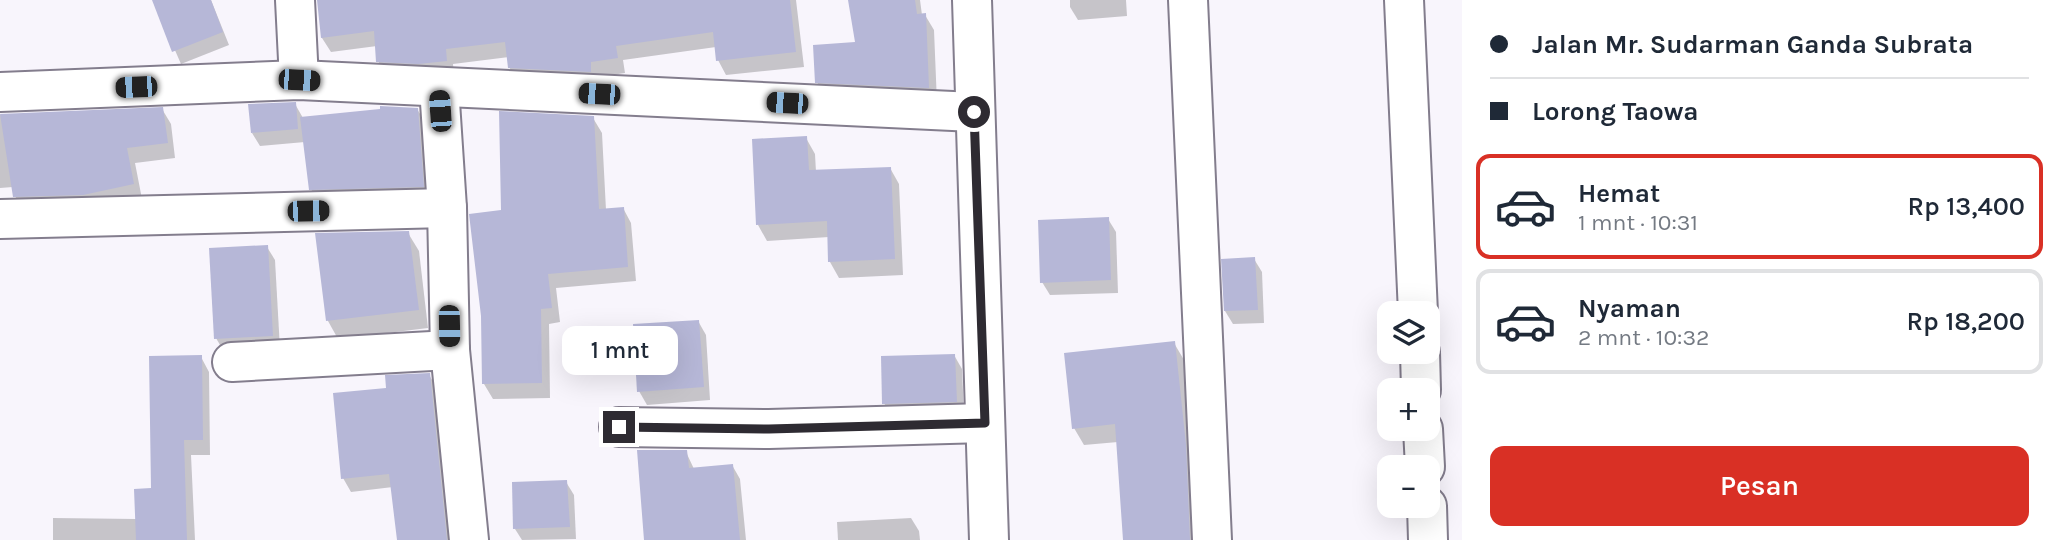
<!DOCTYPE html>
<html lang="id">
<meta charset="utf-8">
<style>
body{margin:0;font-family:Karla,sans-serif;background:#f2f2f3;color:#1f2937;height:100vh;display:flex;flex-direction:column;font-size:26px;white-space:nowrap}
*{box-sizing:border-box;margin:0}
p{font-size:23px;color:#747a83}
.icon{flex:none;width:38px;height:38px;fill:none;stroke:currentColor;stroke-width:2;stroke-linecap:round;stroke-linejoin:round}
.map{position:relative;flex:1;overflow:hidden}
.sheet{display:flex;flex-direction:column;background:#fff;width:595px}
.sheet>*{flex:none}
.guide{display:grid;align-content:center;height:154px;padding:0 28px;background:#fff}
.controls{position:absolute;left:1377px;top:301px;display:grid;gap:14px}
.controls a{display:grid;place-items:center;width:63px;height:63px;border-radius:14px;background:#fff;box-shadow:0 7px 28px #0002;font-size:35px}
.end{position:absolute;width:32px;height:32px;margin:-16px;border:9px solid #2e2b32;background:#fff;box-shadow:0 0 0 4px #fff}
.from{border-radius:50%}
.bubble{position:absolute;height:49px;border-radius:14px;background:#fff;box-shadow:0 7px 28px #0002;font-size:23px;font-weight:600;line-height:49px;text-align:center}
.car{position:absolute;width:21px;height:42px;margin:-21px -10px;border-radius:9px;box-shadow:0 0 5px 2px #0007;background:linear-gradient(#222 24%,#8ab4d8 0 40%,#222 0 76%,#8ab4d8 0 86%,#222 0)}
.guide b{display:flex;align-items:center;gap:24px;height:66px;font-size:26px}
.guide b+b{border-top:2px solid #e0e1e3}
.guide i{width:18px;height:18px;background:#1f2937}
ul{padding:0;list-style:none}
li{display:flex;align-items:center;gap:21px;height:105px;margin:0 14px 10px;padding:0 14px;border:4px solid #e0e1e3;border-radius:14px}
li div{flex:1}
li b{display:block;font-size:26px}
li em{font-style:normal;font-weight:600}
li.on{border-color:#d93025}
li>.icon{width:63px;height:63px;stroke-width:1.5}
.cta{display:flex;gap:14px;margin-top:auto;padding:14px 28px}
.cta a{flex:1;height:80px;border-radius:14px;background:#d93025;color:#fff;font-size:28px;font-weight:600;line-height:80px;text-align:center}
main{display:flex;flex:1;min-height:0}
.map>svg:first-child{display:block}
</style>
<main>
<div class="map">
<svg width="1462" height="540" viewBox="0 0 1462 540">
<rect width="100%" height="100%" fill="#f8f5fc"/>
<g fill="#0003">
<polygon points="153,0 211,0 229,45 181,64"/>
<polygon points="318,0 796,0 804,67 726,75 718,60 716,47 623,60 625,73 598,77 518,82 509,67 509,57 453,64 454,75 387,76 378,61 377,46 331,52 322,38"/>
<polygon points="850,0 920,0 922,15 925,15 934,30 937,103 826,98 817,82 857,44"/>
<polygon points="1070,0 1126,0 1127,16 1078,20 1070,7"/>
<polygon points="295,104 303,118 417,109 428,127 433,204 322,207 311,189 305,142 260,146 252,133"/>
<polygon points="162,109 171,124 175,158 135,163 142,199 24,212 15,196 13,187 0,188 0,115"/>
<polygon points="593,118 602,133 606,210 623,208 631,223 636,281 556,288 560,322 549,324 550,398 493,399 484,384 502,211"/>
<polygon points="806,138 815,154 816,172 890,168 899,184 903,275 839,278 830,262 829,237 767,241 758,225"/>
<polygon points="1108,219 1116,232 1118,293 1050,295 1042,282"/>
<polygon points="408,233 419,251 428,328 338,339 328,321 317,235"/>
<polygon points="267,247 275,260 280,349 224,352 216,338"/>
<polygon points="1254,259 1262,272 1264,323 1233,324 1225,311"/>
<polygon points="698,321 706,335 710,400 647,405 639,391"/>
<polygon points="1174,343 1184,360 1195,464 1198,540 1125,540 1118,442 1084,445 1074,428"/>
<polygon points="954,355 962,369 964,415 892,417 884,403"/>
<polygon points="201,357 209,372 210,455 191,455 195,540 53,540 53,518 137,519 152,490"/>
<polygon points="429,375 437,388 452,540 398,540 393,487 351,492 343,478 388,389"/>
<polygon points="686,452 694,469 732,465 740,479 746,540 646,540"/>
<polygon points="566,482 574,495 576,539 522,540 515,529"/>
<polygon points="911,518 919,531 920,540 838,540 837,522"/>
</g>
<g fill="#b6b7d7">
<polygon points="152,0 211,0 223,32 172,52"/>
<polygon points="317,0 790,0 796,52 716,61 713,32 616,46 618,58 591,62 591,72 508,68 505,42 446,49 447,61 418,64 376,62 374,31 321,38"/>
<polygon points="848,0 915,0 917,14 926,13 929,88 815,83 813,45 855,42"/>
<polygon points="296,102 298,129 251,133 248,104"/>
<polygon points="380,106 418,108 424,187 309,190 300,117 380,109"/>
<polygon points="163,107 168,143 127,148 134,184 83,195 13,197 0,114"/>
<polygon points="499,111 594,116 599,209 624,207 628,267 548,274 552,308 541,309 542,383 482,384 481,316 469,214 501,210"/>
<polygon points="807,136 809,170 891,167 895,259 828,262 827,221 756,225 752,139"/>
<polygon points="1109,217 1111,280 1040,283 1038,220"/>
<polygon points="409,231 419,310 326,321 315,233"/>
<polygon points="268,245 273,336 214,339 209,248"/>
<polygon points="1255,257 1258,310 1224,311 1221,259"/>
<polygon points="699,320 704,387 637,392 633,324"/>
<polygon points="1175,341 1186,445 1190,540 1123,540 1115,424 1072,429 1064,353"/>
<polygon points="955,354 957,402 882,404 881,356"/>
<polygon points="202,355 203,440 184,440 187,540 136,540 134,489 151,488 149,356"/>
<polygon points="430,373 447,540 397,540 389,474 341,479 333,393 386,388 385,375"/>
<polygon points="637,450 687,450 689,468 733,464 740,540 644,540"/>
<polygon points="567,480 570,527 513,529 512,482"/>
</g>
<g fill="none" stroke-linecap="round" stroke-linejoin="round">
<g stroke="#837d8d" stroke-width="42">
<g id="minor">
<polyline points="295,0 299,80"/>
<polyline points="972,0 989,540"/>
<polyline points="1188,0 1212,540"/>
<polyline points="1404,0 1418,313"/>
<polyline points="439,87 447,208 450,350 469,540"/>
<polyline points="0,92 299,80 974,112"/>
<polyline points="0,219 447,208"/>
<polyline points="1420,352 1421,390"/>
<polyline points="232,362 450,350"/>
<polyline points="619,427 769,429 985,423"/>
<polyline points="1423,429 1425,467"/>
<polyline points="1427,506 1428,540"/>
</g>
</g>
<use href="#minor" stroke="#fff" stroke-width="38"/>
</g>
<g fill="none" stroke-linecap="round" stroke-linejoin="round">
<polyline stroke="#2e2b32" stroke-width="9" points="619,427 769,429 985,423 974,112"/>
</g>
</svg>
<div class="controls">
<a><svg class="icon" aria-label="layers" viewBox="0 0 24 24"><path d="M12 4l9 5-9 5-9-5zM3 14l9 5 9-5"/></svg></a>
<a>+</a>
<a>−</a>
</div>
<i class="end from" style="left:974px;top:112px"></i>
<i class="end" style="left:619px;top:427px"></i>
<div class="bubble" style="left:562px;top:326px;width:116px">1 mnt</div>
<i class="car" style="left:299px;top:80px;rotate:93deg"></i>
<i class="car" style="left:136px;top:87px;rotate:268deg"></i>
<i class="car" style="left:599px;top:94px;rotate:273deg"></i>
<i class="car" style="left:787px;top:103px;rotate:273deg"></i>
<i class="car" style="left:440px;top:111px;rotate:356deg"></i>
<i class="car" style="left:308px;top:211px;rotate:89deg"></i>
<i class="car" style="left:449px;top:326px;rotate:179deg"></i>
</div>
<section class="sheet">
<div class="guide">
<b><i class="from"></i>Jalan Mr. Sudarman Ganda Subrata</b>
<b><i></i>Lorong Taowa</b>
</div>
<ul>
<li class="on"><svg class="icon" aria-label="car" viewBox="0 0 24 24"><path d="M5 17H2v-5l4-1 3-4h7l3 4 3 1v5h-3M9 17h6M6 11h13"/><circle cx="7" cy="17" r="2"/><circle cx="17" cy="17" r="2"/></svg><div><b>Hemat</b><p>1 mnt · 10:31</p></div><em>Rp 13,400</em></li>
<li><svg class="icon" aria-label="car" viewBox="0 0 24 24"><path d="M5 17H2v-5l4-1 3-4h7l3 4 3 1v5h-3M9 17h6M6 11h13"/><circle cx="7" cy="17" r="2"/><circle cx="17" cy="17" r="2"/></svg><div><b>Nyaman</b><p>2 mnt · 10:32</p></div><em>Rp 18,200</em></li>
</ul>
<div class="cta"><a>Pesan</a></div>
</section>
</main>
